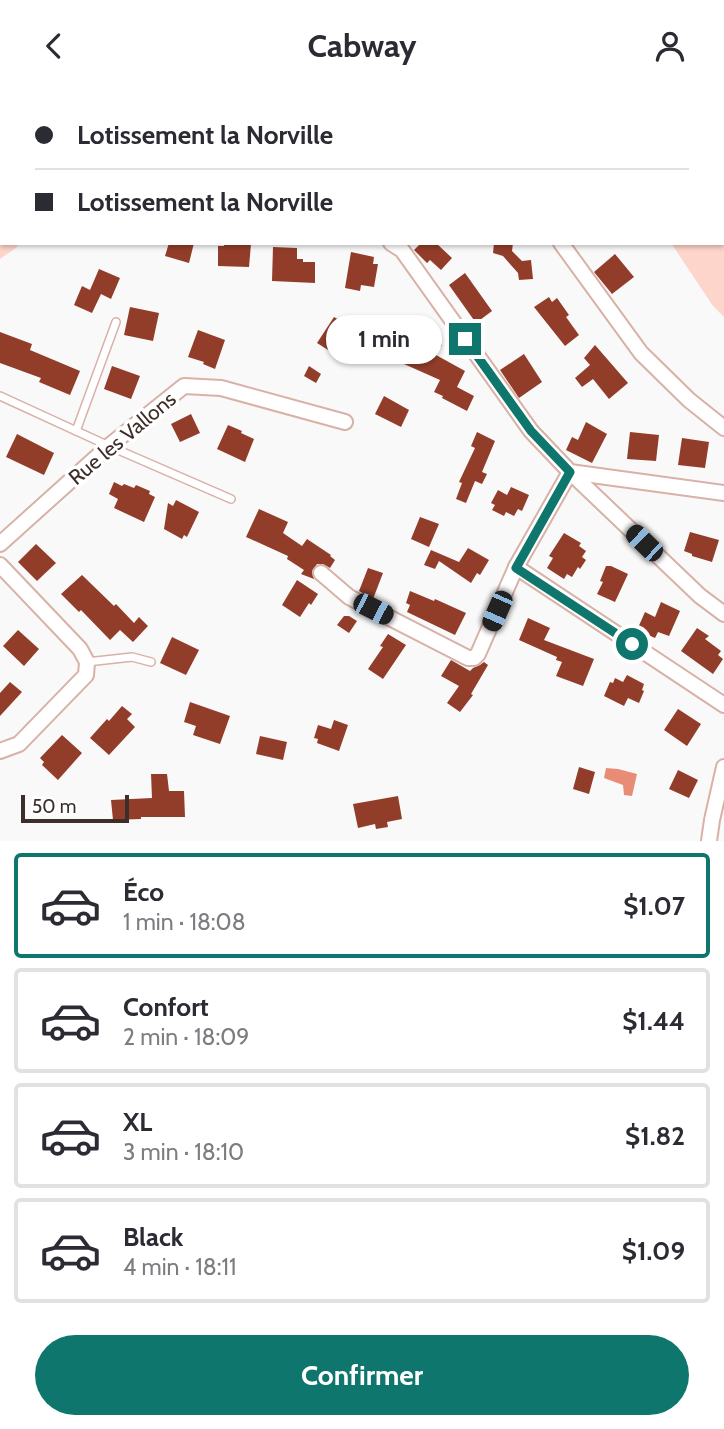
<!DOCTYPE html>
<html lang="fr">
<meta charset="utf-8">
<style>
body{margin:0;font-family:Cabin,sans-serif;background:#f2f2f3;color:#2b2b33;height:100vh;display:flex;flex-direction:column;font-size:26px;white-space:nowrap}
*{box-sizing:border-box;margin:0}
p{font-size:23px;color:#7c7c81}
.icon{flex:none;width:38px;height:38px;fill:none;stroke:currentColor;stroke-width:2;stroke-linecap:round;stroke-linejoin:round}
.map{position:relative;height:750px;overflow:hidden}
.drawer{display:flex;flex-direction:column;background:#fff;flex:1}
.drawer>*{flex:none}
.guide{position:absolute;left:0px;top:0px;width:724px;height:154px;box-shadow:0 2px 5px #0004;display:grid;align-content:center;height:154px;padding:0 35px;background:#fff}
.scale{position:absolute;left:21px;bottom:18px;width:108px;box-sizing:border-box;padding-left:7px;border:4px solid #3d2e2a;border-top:0;font-size:19px;line-height:24px;white-space:nowrap;color:#3d2e2a;-webkit-text-stroke:5px #fff;paint-order:stroke}
.end{position:absolute;width:32px;height:32px;margin:-16px;border:9px solid #0f766e;background:#fff;box-shadow:0 0 0 4px #fff}
.from{border-radius:50%}
.bubble{position:absolute;height:49px;border-radius:24px;background:#fff;box-shadow:0 2px 5px #0004;font-size:23px;font-weight:800;line-height:49px;text-align:center}
.car{position:absolute;width:21px;height:42px;margin:-21px -10px;border-radius:9px;box-shadow:0 0 5px 2px #0007;background:linear-gradient(#222 24%,#8ab4d8 0 40%,#222 0 76%,#8ab4d8 0 86%,#222 0)}
.guide b{display:flex;align-items:center;gap:24px;height:66px;font-size:26px}
.guide b+b{border-top:2px solid #e1e1e2}
.guide i{width:18px;height:18px;background:#2b2b33}
ul{padding:12px 0 0;list-style:none}
li{display:flex;align-items:center;gap:21px;height:105px;margin:0 14px 10px;padding:0 21px;border:4px solid #e1e1e2;border-radius:7px}
li div{flex:1}
li b{display:block;font-size:26px}
li em{font-style:normal;font-weight:800}
li.selected{border-color:#0f766e}
li>.icon{width:63px;height:63px;stroke-width:1.5}
.action{display:flex;gap:14px;margin-top:auto;padding:14px 35px}
.action a{flex:1;height:80px;border-radius:42px;background:#0f766e;color:#fff;font-size:28px;font-weight:800;line-height:80px;text-align:center}
header{display:flex;justify-content:space-between;align-items:center;height:91px;padding:0 35px;background:#fff;font-size:32px;font-weight:800}
.map>svg:first-child{display:block}
</style>
<header><svg class="icon" aria-label="back" viewBox="0 0 24 24"><path d="M15 5l-7 7 7 7"/></svg>Cabway<svg class="icon" aria-label="person" viewBox="0 0 24 24"><circle cx="12" cy="8" r="4"/><path d="M4 21q1-7 8-7t8 7"/></svg></header>
<div class="map">
<svg width="724" height="750" viewBox="0 0 724 750">
<rect width="100%" height="100%" fill="#f9f9f9"/>
<g fill="#fed5ca">
<polygon points="0,0 24,0 24,2 2,2 2,152 18,152 17,156 0,168"/>
<polygon points="548,0 724,0 724,226 713,215 671,152 723,152 723,2 550,2"/>
</g>
<polygon fill="#e98c75" points="606,677 618,678 637,683 632,705 624,704 623,694 604,687"/>
<g fill="#923d29">
<polygon points="169,152 194,152 189,172 165,165"/>
<polygon points="421,152 436,152 452,167 441,179 430,169 427,172 414,159"/>
<polygon points="494,152 513,152 512,160 522,170 531,169 533,188 519,189 518,182 503,165 493,162"/>
<polygon points="224,153 251,153 249,176 218,175 218,155 224,155"/>
<polygon points="273,156 297,157 297,168 303,168 303,171 315,171 315,192 272,190"/>
<polygon points="351,161 374,166 373,173 378,173 374,196 361,194 360,200 345,197"/>
<polygon points="615,163 634,186 612,203 594,181"/>
<polygon points="99,178 120,187 111,208 101,203 92,222 74,214 82,195 90,199"/>
<polygon points="465,182 492,220 476,232 449,194"/>
<polygon points="549,206 552,211 557,207 569,224 566,226 579,244 565,255 534,216"/>
<polygon points="130,216 159,222 153,250 124,244"/>
<polygon points="334,226 353,237 336,264 317,252"/>
<polygon points="198,239 225,249 215,278 203,273 204,271 188,266"/>
<polygon points="0,241 32,253 30,259 80,280 70,304 39,291 41,287 0,272"/>
<polygon points="421,244 442,254 436,264 465,280 457,296 474,305 467,320 442,307 443,305 434,301 440,289 395,269 401,256 410,260 415,250 418,251"/>
<polygon points="595,254 628,292 609,308 593,288 582,296 575,287 590,274 584,267"/>
<polygon points="524,263 542,291 519,307 500,279"/>
<polygon points="112,275 140,285 131,308 104,298"/>
<polygon points="309,275 321,283 316,292 304,285"/>
<polygon points="384,305 409,319 401,336 375,323"/>
<polygon points="191,323 200,342 180,351 171,333"/>
<polygon points="586,331 607,343 592,372 566,359 572,346 578,349"/>
<polygon points="228,334 242,340 241,342 254,348 245,371 217,358"/>
<polygon points="477,341 495,350 482,381 487,383 482,393 475,390 466,412 456,408 462,392 459,391 475,357 471,355"/>
<polygon points="630,341 659,344 656,370 627,368"/>
<polygon points="17,343 54,362 44,384 6,366"/>
<polygon points="682,347 709,351 705,377 678,374"/>
<polygon points="114,391 122,395 124,393 134,397 136,394 150,400 149,403 155,406 144,431 114,417 118,408 109,403"/>
<polygon points="511,396 529,404 522,420 518,418 514,425 506,421 504,425 492,419 495,414 491,412 498,399 507,404"/>
<polygon points="176,409 199,421 187,446 184,444 182,448 164,438 168,412 173,415"/>
<polygon points="259,418 288,431 283,442 302,455 307,448 331,464 330,465 335,469 330,477 323,473 317,473 312,480 314,488 301,483 304,479 287,468 288,465 246,446"/>
<polygon points="420,426 439,433 429,456 411,448"/>
<polygon points="690,441 719,449 712,471 692,465 692,463 684,460"/>
<polygon points="564,442 581,452 579,455 586,460 582,466 586,469 580,478 578,476 572,486 567,483 564,488 547,477 553,467 549,465"/>
<polygon points="36,453 56,472 37,490 18,471"/>
<polygon points="468,457 489,469 480,484 477,482 471,492 439,470 435,478 424,474 431,459 459,471"/>
<polygon points="606,475 611,475 628,483 615,511 597,503 603,491 600,490"/>
<polygon points="368,477 383,482 373,508 359,500"/>
<polygon points="82,484 114,515 116,513 134,532 139,526 148,535 133,551 120,539 110,549 81,519 79,521 61,503"/>
<polygon points="297,489 318,503 311,514 309,512 300,526 282,514"/>
<polygon points="410,500 434,510 435,508 466,522 455,544 407,521 410,514 406,512"/>
<polygon points="661,511 680,520 669,545 658,541 655,547 637,539 645,521 655,526"/>
<polygon points="344,525 349,525 357,530 349,542 337,534"/>
<polygon points="528,527 550,537 544,549 594,568 583,595 556,585 562,571 556,569 557,566 519,549"/>
<polygon points="697,537 709,545 705,548 721,560 718,564 723,568 713,583 681,560"/>
<polygon points="18,539 39,558 24,575 3,555"/>
<polygon points="388,543 406,554 383,588 368,578 383,556 380,555"/>
<polygon points="172,546 199,559 186,584 160,572"/>
<polygon points="451,569 470,580 473,577 480,574 484,571 488,574 471,603 473,604 460,621 447,612 459,595 441,585"/>
<polygon points="627,584 644,593 642,599 644,600 639,612 628,607 624,615 604,605 610,591 613,592 615,587 623,591"/>
<polygon points="10,591 22,601 0,625 0,602"/>
<polygon points="190,611 230,625 220,653 193,644 196,635 184,631"/>
<polygon points="122,615 132,623 127,628 135,636 109,664 90,647 107,628 109,630"/>
<polygon points="678,618 701,633 687,655 664,639"/>
<polygon points="334,629 348,634 339,660 317,652 318,648 314,647 318,634 331,638"/>
<polygon points="62,644 82,662 58,689 42,674 44,671 40,667"/>
<polygon points="260,645 287,651 283,669 256,663"/>
<polygon points="579,676 595,681 589,703 573,698"/>
<polygon points="678,679 698,689 689,707 669,698"/>
<polygon points="151,683 167,683 169,700 184,700 185,726 141,726 141,728 113,729 111,709 152,707"/>
<polygon points="398,705 402,728 387,731 388,736 376,738 375,733 358,737 353,713"/>
</g>
<g fill="none" stroke-linecap="round" stroke-linejoin="round">
<g stroke="#d8b1a7" stroke-width="10">
<g id="lane">
<polyline points="0,305 109,355 231,408"/>
<polyline points="76,340 116,231"/>
<polyline points="87,571 132,566 151,571"/>
</g>
</g>
<g stroke="#d8b1a7" stroke-width="18">
<g id="street">
<polyline points="372,0 376,2"/>
<polyline points="190,2 191,0"/>
<polyline points="391,152 402,159 531,340 570,381 700,505 724,523"/>
<polyline points="561,152 641,262 689,309 724,337"/>
<polyline points="724,402 570,381 516,476 724,614"/>
<polyline points="0,453 109,355 184,295 221,297 345,331"/>
<polyline points="0,474 80,558 87,571 86,584 19,653 0,660"/>
<polyline points="321,482 349,506 468,567 474,567 478,563 516,476"/>
<polyline points="709,750 712,729 724,676"/>
</g>
</g>
<use href="#lane" stroke="#fff" stroke-width="7"/>
<use href="#street" stroke="#fff" stroke-width="14"/>
</g>
<g fill="none" stroke-linecap="round" stroke-linejoin="round">
<polyline stroke="#0f766e" stroke-width="9" points="465,248 531,340 570,381 516,477 632,553"/>
</g>
<g text-anchor="middle" dominant-baseline="central" stroke-width="7" stroke-linejoin="round" paint-order="stroke">
<g font-size="21" fill="#3d2e2a" stroke="#fff">
<text transform="translate(122 347) rotate(-40)">Rue les Vallons</text>
</g>
</g>
</svg>
<div class="scale">50 m</div>
<i class="end from" style="left:632px;top:553px"></i>
<i class="end" style="left:465px;top:248px"></i>
<div class="bubble" style="left:326px;top:224px;width:116px">1 min</div>
<i class="car" style="left:644px;top:452px;rotate:314deg"></i>
<i class="car" style="left:373px;top:518px;rotate:117deg"></i>
<i class="car" style="left:497px;top:520px;rotate:204deg"></i>
<div class="guide">
<b><i class="from"></i>Lotissement la Norville</b>
<b><i></i>Lotissement la Norville</b>
</div>
</div>
<section class="drawer">
<ul>
<li class="selected"><svg class="icon" aria-label="car" viewBox="0 0 24 24"><path d="M5 17H2v-5l4-1 3-4h7l3 4 3 1v5h-3M9 17h6M6 11h13"/><circle cx="7" cy="17" r="2"/><circle cx="17" cy="17" r="2"/></svg><div><b>Éco</b><p>1 min · 18:08</p></div><em>$1.07</em></li>
<li><svg class="icon" aria-label="car" viewBox="0 0 24 24"><path d="M5 17H2v-5l4-1 3-4h7l3 4 3 1v5h-3M9 17h6M6 11h13"/><circle cx="7" cy="17" r="2"/><circle cx="17" cy="17" r="2"/></svg><div><b>Confort</b><p>2 min · 18:09</p></div><em>$1.44</em></li>
<li><svg class="icon" aria-label="car" viewBox="0 0 24 24"><path d="M5 17H2v-5l4-1 3-4h7l3 4 3 1v5h-3M9 17h6M6 11h13"/><circle cx="7" cy="17" r="2"/><circle cx="17" cy="17" r="2"/></svg><div><b>XL</b><p>3 min · 18:10</p></div><em>$1.82</em></li>
<li><svg class="icon" aria-label="car" viewBox="0 0 24 24"><path d="M5 17H2v-5l4-1 3-4h7l3 4 3 1v5h-3M9 17h6M6 11h13"/><circle cx="7" cy="17" r="2"/><circle cx="17" cy="17" r="2"/></svg><div><b>Black</b><p>4 min · 18:11</p></div><em>$1.09</em></li>
</ul>
<div class="action"><a>Confirmer</a></div>
</section>
